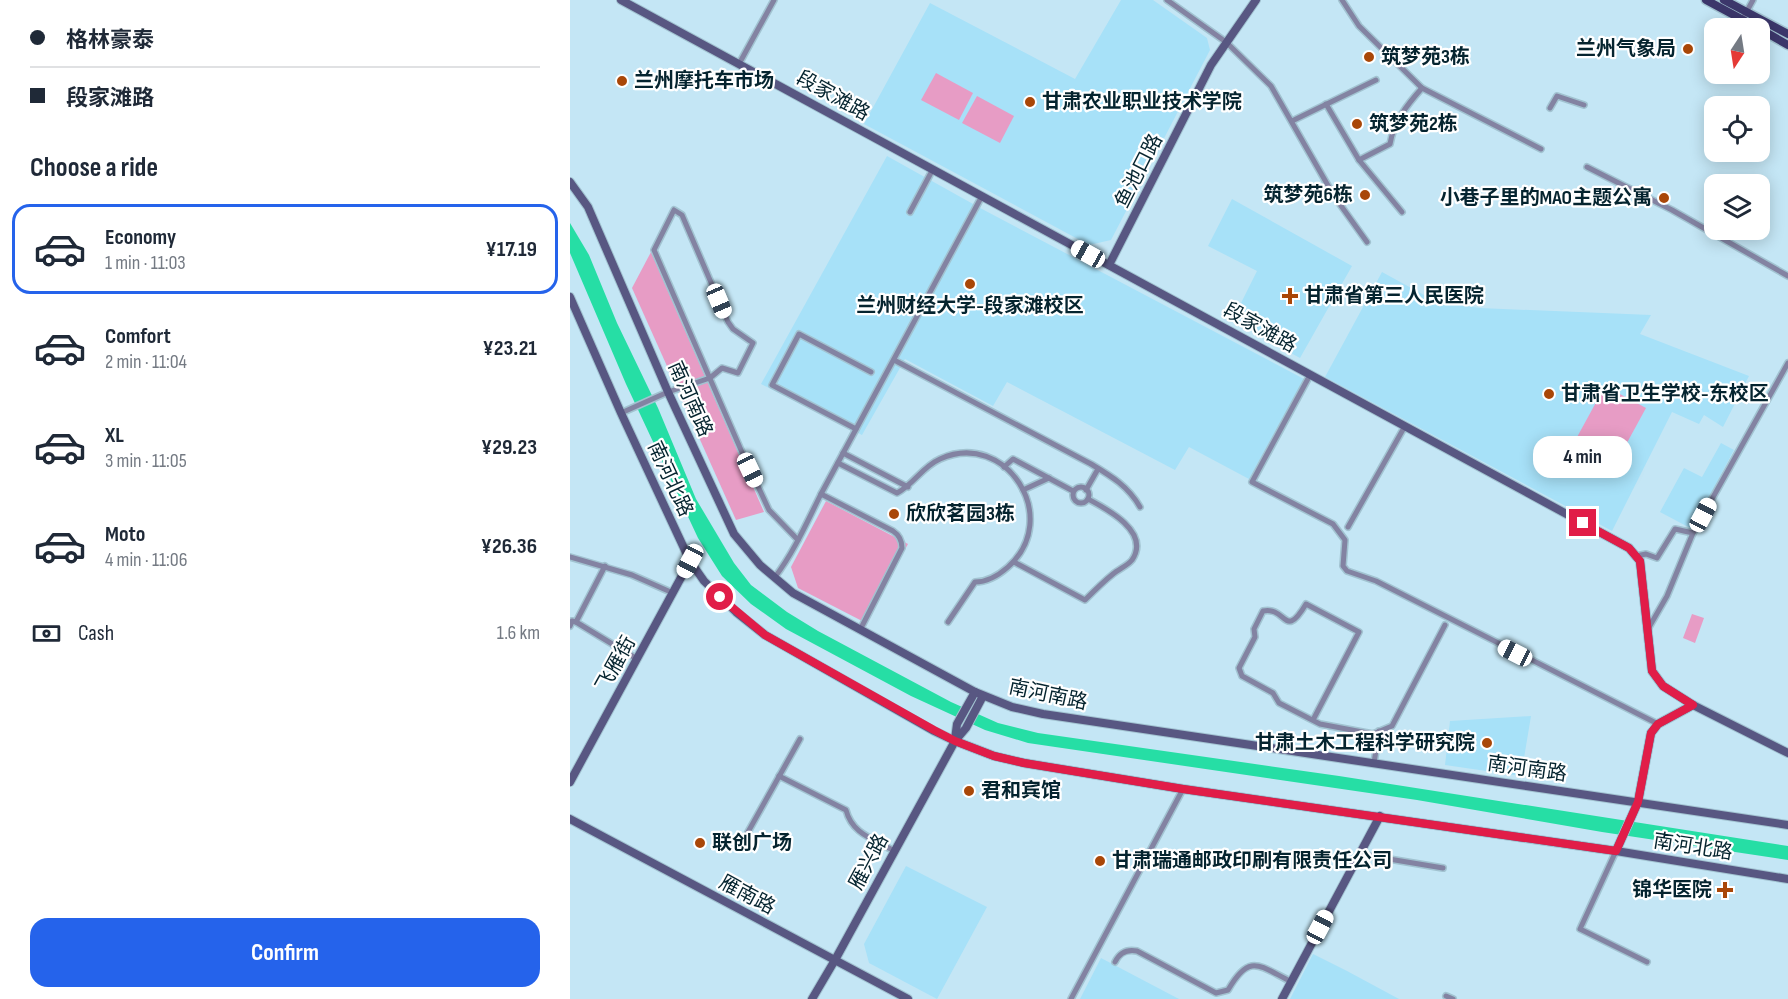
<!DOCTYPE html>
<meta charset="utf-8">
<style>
body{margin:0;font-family:"Sofia Sans Condensed","Noto Sans SC",sans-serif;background:#f6f6f7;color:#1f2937;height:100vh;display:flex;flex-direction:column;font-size:22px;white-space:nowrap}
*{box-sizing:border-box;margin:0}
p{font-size:20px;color:#747a83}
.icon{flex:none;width:33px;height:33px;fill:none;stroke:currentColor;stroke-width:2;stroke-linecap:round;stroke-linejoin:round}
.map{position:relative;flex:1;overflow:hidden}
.sheet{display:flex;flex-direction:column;background:#fff;width:570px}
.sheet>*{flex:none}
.guide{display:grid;align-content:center;height:132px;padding:0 30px;background:#fff}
.needle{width:39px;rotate:192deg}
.buttons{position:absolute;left:1134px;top:18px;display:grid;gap:12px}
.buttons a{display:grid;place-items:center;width:66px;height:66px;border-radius:12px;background:#fff;box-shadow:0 3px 15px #0003;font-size:30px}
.end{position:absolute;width:27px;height:27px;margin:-14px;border:8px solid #e11d48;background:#fff;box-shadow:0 0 0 3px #fff}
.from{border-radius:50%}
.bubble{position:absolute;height:42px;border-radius:18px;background:#fff;box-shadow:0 3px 15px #0003;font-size:20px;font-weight:700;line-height:42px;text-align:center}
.car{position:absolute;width:18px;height:36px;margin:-18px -9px;border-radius:8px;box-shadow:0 0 4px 2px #0007;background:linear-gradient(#fff 24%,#345 0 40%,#fff 0 76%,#345 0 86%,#fff 0)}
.guide b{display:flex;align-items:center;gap:21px;height:57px;font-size:22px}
.guide b+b{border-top:2px solid #e0e1e3}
.guide i{width:15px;height:15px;background:#1f2937}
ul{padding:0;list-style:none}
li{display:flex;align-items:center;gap:18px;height:90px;margin:0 12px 9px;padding:0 18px;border:3px solid transparent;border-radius:18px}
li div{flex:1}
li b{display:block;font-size:22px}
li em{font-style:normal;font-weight:700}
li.on{border-color:#2563eb}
li>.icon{width:54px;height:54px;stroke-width:1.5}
h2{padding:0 30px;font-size:27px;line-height:72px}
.pay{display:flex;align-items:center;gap:15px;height:66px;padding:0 30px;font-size:22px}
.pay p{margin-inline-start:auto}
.action{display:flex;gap:12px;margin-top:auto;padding:12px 30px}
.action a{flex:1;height:69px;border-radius:18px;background:#2563eb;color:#fff;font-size:24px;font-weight:700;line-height:69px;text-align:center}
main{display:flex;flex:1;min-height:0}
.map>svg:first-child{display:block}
</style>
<main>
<section class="sheet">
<div class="guide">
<b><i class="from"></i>格林豪泰</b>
<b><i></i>段家滩路</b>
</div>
<h2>Choose a ride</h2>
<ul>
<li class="on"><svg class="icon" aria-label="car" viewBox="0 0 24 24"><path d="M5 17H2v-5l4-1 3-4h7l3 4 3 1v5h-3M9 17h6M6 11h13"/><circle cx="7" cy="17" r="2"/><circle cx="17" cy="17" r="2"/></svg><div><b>Economy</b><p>1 min · 11:03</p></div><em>¥17.19</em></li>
<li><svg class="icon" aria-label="car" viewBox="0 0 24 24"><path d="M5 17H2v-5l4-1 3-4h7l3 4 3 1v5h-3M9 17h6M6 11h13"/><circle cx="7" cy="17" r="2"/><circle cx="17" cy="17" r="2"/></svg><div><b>Comfort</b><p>2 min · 11:04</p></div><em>¥23.21</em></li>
<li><svg class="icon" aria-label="car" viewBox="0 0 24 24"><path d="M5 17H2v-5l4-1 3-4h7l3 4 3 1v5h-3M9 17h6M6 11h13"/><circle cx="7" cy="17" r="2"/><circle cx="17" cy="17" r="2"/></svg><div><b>XL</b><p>3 min · 11:05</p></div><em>¥29.23</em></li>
<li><svg class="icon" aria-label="car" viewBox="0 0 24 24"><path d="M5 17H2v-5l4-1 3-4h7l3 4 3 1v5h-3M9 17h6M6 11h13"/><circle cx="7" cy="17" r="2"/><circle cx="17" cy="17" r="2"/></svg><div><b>Moto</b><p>4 min · 11:06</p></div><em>¥26.36</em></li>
</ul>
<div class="pay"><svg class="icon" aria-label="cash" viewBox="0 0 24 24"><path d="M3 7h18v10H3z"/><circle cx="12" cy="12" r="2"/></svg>Cash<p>1.6 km</p></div>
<div class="action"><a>Confirm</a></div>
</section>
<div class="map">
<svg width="1218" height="999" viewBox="0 0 1218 999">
<rect width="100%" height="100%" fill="#c4e6f5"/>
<g fill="#a7e1f8">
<polygon points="551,0 583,0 637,38 640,50 541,240 519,245 294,124 360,3 505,79"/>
<polygon points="317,156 412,209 734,379 679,479 619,447 605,470 437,382 423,406 335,359 292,435 191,384"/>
<polygon points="662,199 782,266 730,358 662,321 687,271 638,246"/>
<polygon points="812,272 865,301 910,308 1081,315 1070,334 1179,376 1153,427 1134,415 1129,424 1102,412 1042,531 755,377"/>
<polygon points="1151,443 1164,450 1122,529 1090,512 1114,468 1132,477"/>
<polygon points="961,716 951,776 875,765 880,721"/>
<polygon points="336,866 417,907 367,999 299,963 294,944"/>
<polygon points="743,954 777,971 829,999 720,999"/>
<polygon points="531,958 609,999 510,999"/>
</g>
<g fill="#e79cc5">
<polygon points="366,73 403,93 389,120 351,100"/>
<polygon points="407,96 444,116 430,143 392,123"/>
<polygon points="81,252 194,512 166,520 62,288"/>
<polygon points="1035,386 1076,408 1047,461 1006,439"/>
<polygon points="256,501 338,544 296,623 228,588 221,567"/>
<polygon points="1122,614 1134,618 1125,643 1113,638"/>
</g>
<polygon fill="#26dea5" points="0,223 19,255 47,323 88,408 126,499 164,563 181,585 217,612 248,631 381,702 428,723 468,733 769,776 1218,846 1218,860 1032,832 847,800 458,743 415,730 341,696 216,629 181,604 152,576 128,538 56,384 0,253"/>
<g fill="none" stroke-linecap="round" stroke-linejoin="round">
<g stroke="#a2c3d1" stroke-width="8">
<g id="street">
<polyline points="597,0 656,42 701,86 764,196 797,242"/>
<polyline points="772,0 789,26 852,88 971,149"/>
<polyline points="1172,20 1183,0"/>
<polyline points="169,64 204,0"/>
<polyline points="756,104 789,160 832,212"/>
<polyline points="980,108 987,96 1014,105"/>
<polyline points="722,121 806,80"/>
<path d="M 789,160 L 820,144 C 824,121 837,105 852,88"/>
<polyline points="1017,167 1102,210 1218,276"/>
<polyline points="340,212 363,169"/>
<path d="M 324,360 L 521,464 C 541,476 558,486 570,507"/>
<polyline points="740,375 682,482 763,524 775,540 773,566 777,571 806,581 1088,724"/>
<polyline points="51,413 98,392 140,378 152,368 168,373 183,343 163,329 158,322 112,215 104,210 84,250 171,450 199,510 228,540"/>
<polyline points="286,429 202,385 229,334 301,372"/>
<polyline points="273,453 338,487"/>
<path d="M 268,463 L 327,493 C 344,484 352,467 370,459 C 436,429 493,518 438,567 C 429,575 417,582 405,582 L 378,622"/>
<polyline points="434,467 443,459 503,491"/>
<circle cx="511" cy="495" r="8"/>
<polyline points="453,490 479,478"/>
<polyline points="516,490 528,469"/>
<path d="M 251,494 L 323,531 C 329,535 332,540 332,548 L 290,630"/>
<polyline points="778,527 835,426"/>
<polyline points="1066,556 1076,554 1087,558 1105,529 1123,533"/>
<polyline points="0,557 62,575 103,593"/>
<path d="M 444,562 L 515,600 C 524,591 533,582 543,574 C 549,569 557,566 562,560 C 581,532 537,509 518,499"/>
<path d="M 205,577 C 224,552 237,522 251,494 L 412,196"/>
<polyline points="6,622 67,659"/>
<polyline points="0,626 2,621 6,622 35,566"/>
<polyline points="1078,629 1097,596 1123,533 1218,363"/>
<path d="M 743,720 L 789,632 L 736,604 C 714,641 717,606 693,611 L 684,629 L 685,637 L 669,668 L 672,676 L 703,693 L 709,703 L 750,724 L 803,734 L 822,726 L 875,625"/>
<polyline points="804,763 809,731"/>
<path d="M 209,776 L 276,810 C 282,834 304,839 324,851"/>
<polyline points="178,832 230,739"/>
<polyline points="1046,851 1010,929 1077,962"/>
<polyline points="789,854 873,868"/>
<path d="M 545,962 C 550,952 557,949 567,951 L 646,993 L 658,990 C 680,952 689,966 722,982"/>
<polyline points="876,996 883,999"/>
<polyline points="501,999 613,789"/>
</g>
</g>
<g stroke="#a2c3d1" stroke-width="10">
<g id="secondary">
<polyline points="51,0 1059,548 1070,561 1082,671 1093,686 1123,705 1218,753"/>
<polyline points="0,182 18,207 98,392 164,534 190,565 223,593 405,692 442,707 473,714 1218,825"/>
<polyline points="539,265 641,65 686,0"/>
<polyline points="0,297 51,413 120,561 134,581 166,612 195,635 364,731 385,741 424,756 454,763 613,789 1046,851 1218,879"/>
<polyline points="385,739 387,724 405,692"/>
<polyline points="0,782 120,561"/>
<polyline points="0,819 338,999"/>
<polyline points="1046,851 1068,802 1081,733 1088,724 1123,705"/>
<polyline points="242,999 265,960 385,741 396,728 413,696"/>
<polyline points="712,999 810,816"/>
</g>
</g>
<g stroke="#a2c3d1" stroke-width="11">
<g id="primary">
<polyline points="1136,0 1188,28"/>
<polyline points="1154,0 1218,34"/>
<polyline points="1190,29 1218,45"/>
</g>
</g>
<use href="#street" stroke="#8383a2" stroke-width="5"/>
<use href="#secondary" stroke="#585782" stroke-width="8"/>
<use href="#primary" stroke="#3c376b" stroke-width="8"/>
</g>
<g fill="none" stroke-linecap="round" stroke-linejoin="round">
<polyline stroke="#e11d48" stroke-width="8" points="150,597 195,635 364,730 385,741 424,756 454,763 613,789 1046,851 1068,802 1081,733 1088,724 1123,705 1093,686 1082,671 1070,561 1059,548 1013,523"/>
</g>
<g fill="#a94708" stroke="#fff" stroke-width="2">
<circle cx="1118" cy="49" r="6"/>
<circle cx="799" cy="57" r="6"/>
<circle cx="52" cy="81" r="6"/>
<circle cx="460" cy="102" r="6"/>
<circle cx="787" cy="124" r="6"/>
<circle cx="795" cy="195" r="6"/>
<circle cx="1094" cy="198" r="6"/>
<circle cx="400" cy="284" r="6"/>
<path d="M717 287h6v6h6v6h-6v6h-6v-6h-6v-6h6z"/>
<circle cx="979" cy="394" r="6"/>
<circle cx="324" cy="514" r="6"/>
<circle cx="917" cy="743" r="6"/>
<circle cx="399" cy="791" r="6"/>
<circle cx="130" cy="843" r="6"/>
<circle cx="530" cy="861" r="6"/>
<path d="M1152 881h6v6h6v6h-6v6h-6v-6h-6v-6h6z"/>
</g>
<g text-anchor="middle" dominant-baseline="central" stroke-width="4.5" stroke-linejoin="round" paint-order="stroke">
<g font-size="20" font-weight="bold" fill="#05242f" stroke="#fff" text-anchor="start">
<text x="1106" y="49" text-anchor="end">兰州气象局</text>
<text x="811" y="57">筑梦苑3栋</text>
<text x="64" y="81">兰州摩托车市场</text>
<text x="472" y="102">甘肃农业职业技术学院</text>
<text x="799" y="124">筑梦苑2栋</text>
<text x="783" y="195" text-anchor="end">筑梦苑6栋</text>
<text x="1082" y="198" text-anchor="end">小巷子里的MAO主题公寓</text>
<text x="734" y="296">甘肃省第三人民医院</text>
<text x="400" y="306" text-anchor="middle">兰州财经大学-段家滩校区</text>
<text x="991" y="394">甘肃省卫生学校-东校区</text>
<text x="336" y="514">欣欣茗园3栋</text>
<text x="905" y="743" text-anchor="end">甘肃土木工程科学研究院</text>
<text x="411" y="791">君和宾馆</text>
<text x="142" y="843">联创广场</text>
<text x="542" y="861">甘肃瑞通邮政印刷有限责任公司</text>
<text x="1142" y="890" text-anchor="end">锦华医院</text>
</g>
<g font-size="20" fill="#05242f" stroke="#fff">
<text transform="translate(263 96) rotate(29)">段家滩路</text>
<text transform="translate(569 171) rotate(-63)">鱼池口路</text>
<text transform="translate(690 328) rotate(29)">段家滩路</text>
<text transform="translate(120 399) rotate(66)">南河南路</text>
<text transform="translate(100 479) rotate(65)">南河北路</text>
<text transform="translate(46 664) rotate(-61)">飞雁街</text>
<text transform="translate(478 695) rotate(12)">南河南路</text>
<text transform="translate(957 769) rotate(8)">南河南路</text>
<text transform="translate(1123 847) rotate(9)">南河北路</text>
<text transform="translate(299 862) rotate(-62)">雁兴路</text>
<text transform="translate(177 895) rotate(28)">雁南路</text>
</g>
</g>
</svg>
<div class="buttons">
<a><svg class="needle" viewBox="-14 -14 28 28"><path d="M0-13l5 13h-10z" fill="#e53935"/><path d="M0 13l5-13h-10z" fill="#747a83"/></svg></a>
<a><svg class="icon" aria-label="locate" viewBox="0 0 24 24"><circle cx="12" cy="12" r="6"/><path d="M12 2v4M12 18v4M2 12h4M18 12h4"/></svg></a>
<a><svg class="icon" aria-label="layers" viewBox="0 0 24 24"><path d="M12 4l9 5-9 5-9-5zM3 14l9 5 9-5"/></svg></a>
</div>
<i class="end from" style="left:150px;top:597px"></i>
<i class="end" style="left:1013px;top:523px"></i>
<div class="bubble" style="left:963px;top:436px;width:99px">4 min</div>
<i class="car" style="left:518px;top:254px;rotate:299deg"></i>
<i class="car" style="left:149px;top:301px;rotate:157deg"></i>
<i class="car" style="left:180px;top:470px;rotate:155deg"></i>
<i class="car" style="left:1133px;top:515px;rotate:28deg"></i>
<i class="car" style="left:120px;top:561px;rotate:208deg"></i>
<i class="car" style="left:945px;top:653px;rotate:297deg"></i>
<i class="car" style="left:750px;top:927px;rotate:28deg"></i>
</div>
</main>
